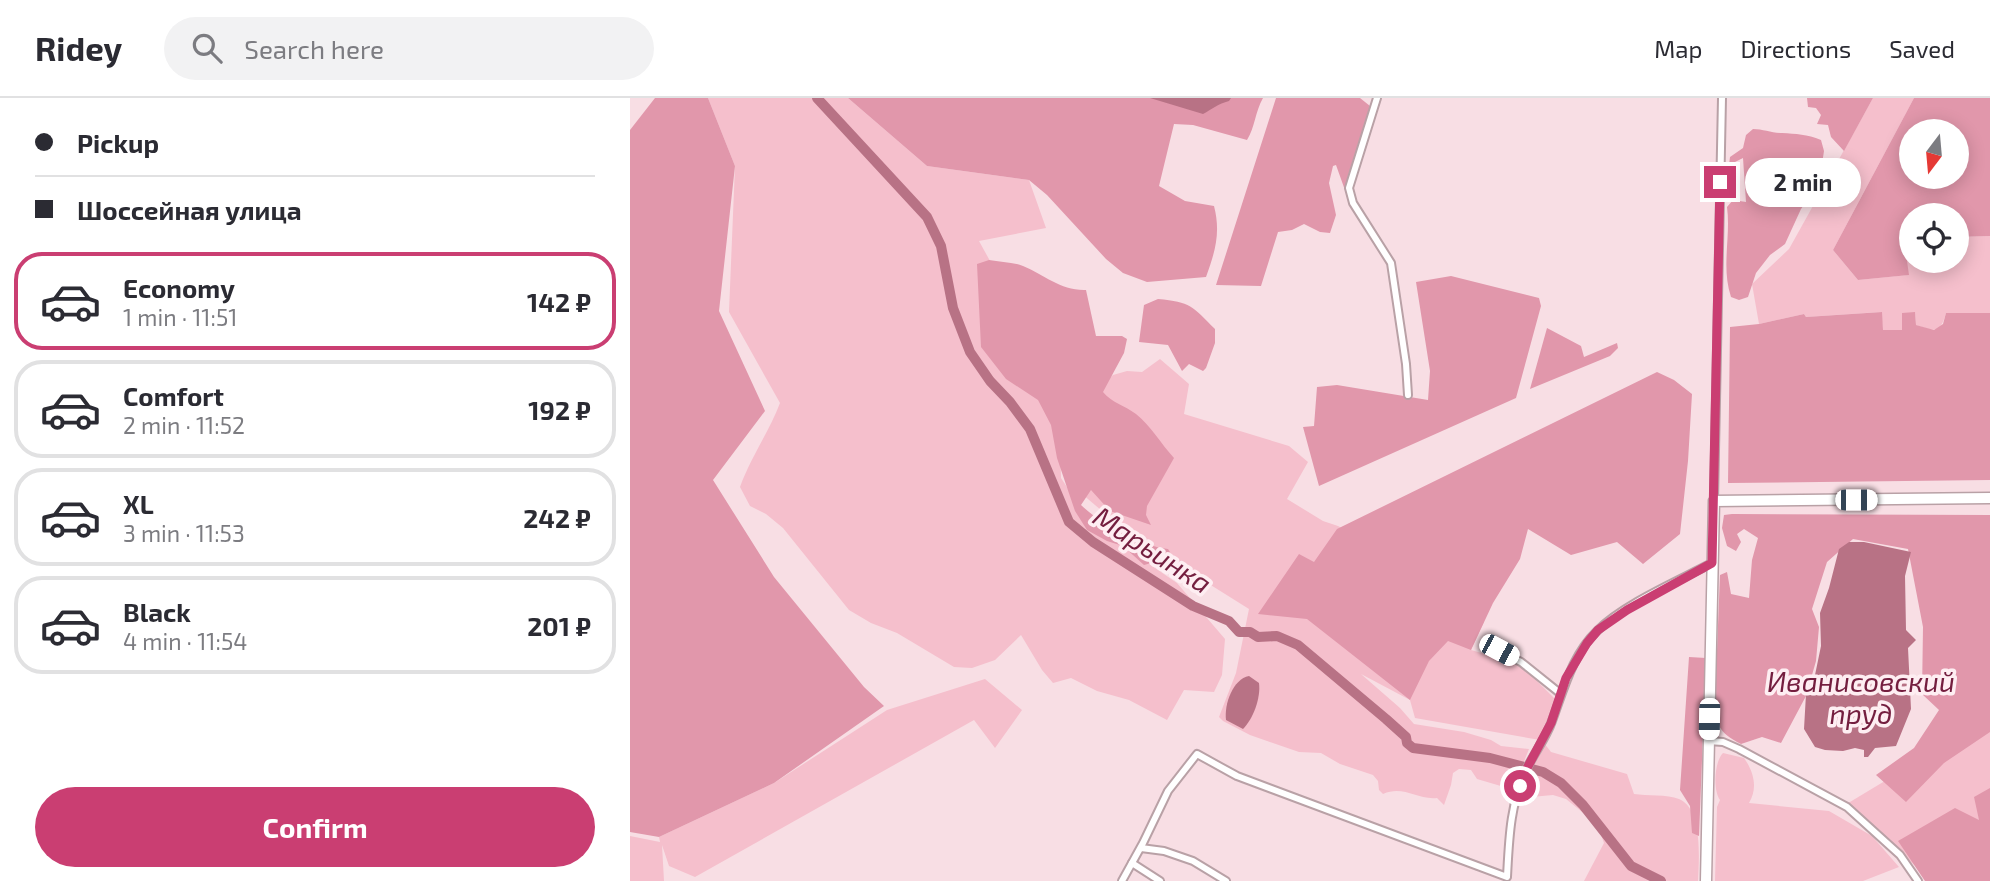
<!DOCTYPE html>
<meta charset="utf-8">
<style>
body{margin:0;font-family:"Exo 2",sans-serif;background:#f2f2f3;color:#2b2b33;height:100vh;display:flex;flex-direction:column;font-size:26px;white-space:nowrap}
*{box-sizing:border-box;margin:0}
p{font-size:23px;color:#7c7c81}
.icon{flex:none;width:38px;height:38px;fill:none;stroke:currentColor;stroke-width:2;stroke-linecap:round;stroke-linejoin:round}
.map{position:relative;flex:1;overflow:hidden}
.panel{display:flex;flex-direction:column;background:#fff;width:630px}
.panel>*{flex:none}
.banner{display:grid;align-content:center;height:154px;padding:0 35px;background:#fff}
.needle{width:46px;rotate:196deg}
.controls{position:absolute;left:1269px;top:21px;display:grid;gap:14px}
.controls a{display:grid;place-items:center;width:70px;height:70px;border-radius:50%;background:#fff;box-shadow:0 4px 18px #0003;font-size:35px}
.end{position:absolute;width:32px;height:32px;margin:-16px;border:9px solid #ca3e72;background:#fff;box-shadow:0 0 0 4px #fff}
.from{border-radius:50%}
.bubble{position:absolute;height:49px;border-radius:24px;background:#fff;box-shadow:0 4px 18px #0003;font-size:23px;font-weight:700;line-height:49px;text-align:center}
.car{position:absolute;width:21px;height:42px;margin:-21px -10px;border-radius:9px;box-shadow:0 0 5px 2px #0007;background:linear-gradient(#fff 24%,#345 0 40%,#fff 0 76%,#345 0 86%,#fff 0)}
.banner b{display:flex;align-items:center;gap:24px;height:66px;font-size:26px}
.banner b+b{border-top:2px solid #e1e1e2}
.banner i{width:18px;height:18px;background:#2b2b33}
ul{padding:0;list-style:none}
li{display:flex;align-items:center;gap:21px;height:98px;margin:0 14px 10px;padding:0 21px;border:4px solid #e1e1e2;border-radius:28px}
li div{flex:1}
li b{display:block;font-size:26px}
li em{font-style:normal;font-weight:700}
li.current{border-color:#ca3e72}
li>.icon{width:63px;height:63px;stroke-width:1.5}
.primary-button{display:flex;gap:14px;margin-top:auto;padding:14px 35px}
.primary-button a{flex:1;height:80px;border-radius:42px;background:#ca3e72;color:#fff;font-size:28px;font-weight:700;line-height:80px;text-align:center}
header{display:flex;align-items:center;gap:42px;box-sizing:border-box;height:98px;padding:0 35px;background:#fff;border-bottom:2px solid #e1e1e2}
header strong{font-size:33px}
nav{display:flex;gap:38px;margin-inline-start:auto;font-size:24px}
.search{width:490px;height:63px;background:#f2f2f3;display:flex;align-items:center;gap:18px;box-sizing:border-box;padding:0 24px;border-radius:38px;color:#7c7c81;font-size:26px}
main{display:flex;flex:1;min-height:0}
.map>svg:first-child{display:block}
</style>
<header>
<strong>Ridey</strong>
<div class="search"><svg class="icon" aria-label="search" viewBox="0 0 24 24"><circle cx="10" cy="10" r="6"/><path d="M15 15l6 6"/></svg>Search here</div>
<nav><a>Map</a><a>Directions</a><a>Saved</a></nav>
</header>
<main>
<section class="panel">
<div class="banner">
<b><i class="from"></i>Pickup</b>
<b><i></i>Шоссейная улица</b>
</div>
<ul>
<li class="current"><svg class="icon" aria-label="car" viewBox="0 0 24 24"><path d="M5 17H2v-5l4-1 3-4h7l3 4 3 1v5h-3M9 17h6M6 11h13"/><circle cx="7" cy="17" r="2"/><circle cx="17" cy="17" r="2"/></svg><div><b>Economy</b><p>1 min · 11:51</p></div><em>142 ₽</em></li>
<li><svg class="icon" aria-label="car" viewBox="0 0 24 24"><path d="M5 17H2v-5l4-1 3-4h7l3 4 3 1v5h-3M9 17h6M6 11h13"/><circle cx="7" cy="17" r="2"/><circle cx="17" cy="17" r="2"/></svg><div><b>Comfort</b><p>2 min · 11:52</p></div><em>192 ₽</em></li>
<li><svg class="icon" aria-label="car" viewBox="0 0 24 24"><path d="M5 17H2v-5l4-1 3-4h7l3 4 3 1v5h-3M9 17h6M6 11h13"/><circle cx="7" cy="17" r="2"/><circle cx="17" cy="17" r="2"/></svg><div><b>XL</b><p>3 min · 11:53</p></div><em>242 ₽</em></li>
<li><svg class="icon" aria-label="car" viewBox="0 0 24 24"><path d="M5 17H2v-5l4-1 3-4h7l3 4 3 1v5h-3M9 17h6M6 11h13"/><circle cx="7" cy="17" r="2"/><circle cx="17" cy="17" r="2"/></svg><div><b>Black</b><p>4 min · 11:54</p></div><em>201 ₽</em></li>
</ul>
<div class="primary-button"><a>Confirm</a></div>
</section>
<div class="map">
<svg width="1360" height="783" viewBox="0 0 1360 783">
<rect width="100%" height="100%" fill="#f8dee4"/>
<g fill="#f5bfcc">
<path d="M 78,0 L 218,0 L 297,68 L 399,82 L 416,130 L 349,143 L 381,201 L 429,311 L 431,380 L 461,426 L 547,485 L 595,541 L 592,577 L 584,594 L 554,592 L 537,622 L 499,602 L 467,593 L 441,580 L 423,585 L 412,572 L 391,537 L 365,562 L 342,570 L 324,569 L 267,535 L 241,525 L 219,512 L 153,430 L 136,416 L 120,408 L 110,389 C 121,359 139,334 150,305 L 99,214 L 105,68 Z"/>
<path d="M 1243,0 L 1284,0 L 1203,152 L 1228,182 L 1278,177 L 1274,141 L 1281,141 L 1281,163 L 1326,163 L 1327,139 L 1360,138 L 1360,215 L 1316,215 C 1310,237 1304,233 1286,227 L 1285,215 L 1272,232 L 1253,232 L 1251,214 L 1176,219 L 1174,216 L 1129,226 L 1122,186 L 1159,151 Z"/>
<path d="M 530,261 L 559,286 L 554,316 L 659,348 L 678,364 L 657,401 L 693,423 L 708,428 L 786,470 L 854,524 L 841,552 L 890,566 L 926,602 L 910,642 L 785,620 L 780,602 L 731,576 L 770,610 L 784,626 L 834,634 L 861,642 L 871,648 L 899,651 L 881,696 L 881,691 L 847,681 L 841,672 L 829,671 L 823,675 L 821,687 L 814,707 L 807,700 C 786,702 774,687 753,696 L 749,692 L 748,683 L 743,677 L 710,666 L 691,655 L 669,654 L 620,637 L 593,623 L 589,619 L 606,575 L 619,511 L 477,422 L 478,418 L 439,385 L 452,304 L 483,277 L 497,273 L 512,274 Z"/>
<polygon points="1360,574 1360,743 1290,772 1215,707 1293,660"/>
<polygon points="355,581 392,612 365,650 344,622 65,779 39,768 32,747 34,783 0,783 0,738 30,744 29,739 144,685 257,612"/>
<path d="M 914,645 L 921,654 L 997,676 L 1004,696 C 1017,698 1037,696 1049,701 C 1073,711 1069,761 1068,783 L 954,783 L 974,745 L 967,726 L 936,701 L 923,697 L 901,699 L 892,691 Z"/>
<path d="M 1093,655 L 1114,660 C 1124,674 1128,690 1119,705 L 1199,713 L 1242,738 L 1269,769 L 1233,783 L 1085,783 L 1087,709 L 1090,702 C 1083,693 1084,664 1093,655 Z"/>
</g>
<g fill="#e197ab" fill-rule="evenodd">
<polygon points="25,0 78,0 105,68 89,213 135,313 83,382 144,479 234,589 254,608 144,685 29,739 0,734 0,32"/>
<path d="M 218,0 L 633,0 C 625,14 625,29 617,42 L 563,27 L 544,26 L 529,88 L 555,103 L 584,108 C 591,135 585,154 576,179 L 517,184 L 493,175 L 476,161 L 417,97 L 399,82 L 297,68 Z"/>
<polygon points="646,0 730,0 740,8 716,95 706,67 703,68 699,85 706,117 700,135 690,134 674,126 662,132 648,134 631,188 586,187"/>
<polygon points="1177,0 1243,0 1214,53 1201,39 1198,27 1187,26 1191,17 1186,10 1178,9"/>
<path d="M 1284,0 L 1360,0 L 1360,138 L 1327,139 L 1326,117 L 1281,117 L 1281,141 L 1274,142 L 1279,177 L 1228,182 L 1203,152 ZM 1281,33 L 1326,33 L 1326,79 L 1281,79 Z"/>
<path d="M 1123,31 C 1133,31 1142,35 1152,35 C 1166,36 1177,36 1191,42 L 1194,53 L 1192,66 L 1182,96 L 1171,111 L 1155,146 L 1140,157 L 1126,175 L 1118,199 L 1109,202 L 1101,199 C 1091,169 1101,139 1097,109 L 1103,102 L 1116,104 L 1113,60 L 1099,67 L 1100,59 L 1113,50 L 1116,37 Z"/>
<path d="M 359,162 C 370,164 383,164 393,168 C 415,177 431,193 456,192 L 466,238 L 492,238 L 497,241 L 494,255 L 473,294 C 482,305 494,307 506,316 C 521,328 531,346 544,360 L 517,408 L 516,417 L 521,427 L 480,413 L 461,392 L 451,407 C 471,426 511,448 538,451 L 540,454 L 525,464 L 514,467 L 493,448 L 477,443 L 457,432 L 445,413 L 427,360 L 421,327 L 408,302 L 376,281 L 351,249 L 347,166 Z"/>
<polygon points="821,178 909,200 911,208 886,300 689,388 673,329 684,328 687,289 707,287 798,302 800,273 786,184"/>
<path d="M 528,201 C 561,204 562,208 585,231 L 585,245 L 576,270 L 573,273 L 559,266 L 552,273 L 538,247 L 509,244 L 514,207 Z"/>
<polygon points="1252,214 1253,232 1272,232 1272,215 1285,214 1286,227 1304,232 1313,226 1316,215 1360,215 1360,382 1098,385 1100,229 1129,226 1174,216 1176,219"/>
<polygon points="917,230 951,248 954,259 987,245 988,250 980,258 900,291"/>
<polygon points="1027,274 1044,282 1062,296 1058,363 1050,436 1013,466 987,444 941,457 898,431 890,461 863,505 841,552 818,543 799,563 780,602 677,521 628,516 669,456 684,464 707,431"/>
<path d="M 1102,416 L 1360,417 L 1360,634 L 1314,665 L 1276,704 L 1246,677 L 1284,650 L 1309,612 L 1292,596 L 1293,529 L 1278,451 L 1223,441 L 1197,464 L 1182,511 L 1189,529 L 1186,563 L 1176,598 L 1151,645 L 1132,639 L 1111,646 C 1087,633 1088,629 1085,603 L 1090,477 L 1097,474 L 1101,496 L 1119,500 L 1122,462 L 1128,440 L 1114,431 L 1107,436 L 1111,444 L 1106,453 L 1097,448 L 1092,430 L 1094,417 Z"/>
<polygon points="1059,559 1076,560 1069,738 1062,735 1060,708 1050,692"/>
<polygon points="1360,690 1360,783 1295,783 1268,743 1325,710 1349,722 1344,699"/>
</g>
<g fill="#b87285">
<path d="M 520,0 L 601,0 L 599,3 C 588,6 582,11 573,16 Z"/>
<polygon points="1219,444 1234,444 1281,454 1275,478 1276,532 1286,542 1278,550 1281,611 1266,648 1245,650 1238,659 1234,659 1234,652 1225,650 1213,653 1195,652 1185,649 1174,631 1176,596 1185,577 1191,548 1190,515 1199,490 1209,451"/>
<path d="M 619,578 L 629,585 C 631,600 623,621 613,631 L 596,622 C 594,606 603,581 619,578 Z"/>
</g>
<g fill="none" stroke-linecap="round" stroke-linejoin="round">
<polyline stroke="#b87285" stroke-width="10" points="187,0 297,119 311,148 323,210 340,254 360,283 380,304 400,331 439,424 463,444 563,508 599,523 609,534 620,534 628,539 647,538 668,547 756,621 776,639 777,645 783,650 860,660 913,674 931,685 953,707 1001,768 1031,783"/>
<g stroke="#b9a1a6" stroke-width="10">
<g id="minor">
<polyline points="747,0 719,90 723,105 761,165 776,266 778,297"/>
<polyline points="1084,403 1092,0"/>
<polyline points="863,550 891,564 931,596"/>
<polyline points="1078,643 1093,644 1109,651 1217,709 1270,757 1288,783"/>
<polyline points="511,750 534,753 563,763 596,783"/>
<polyline points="502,765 530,783"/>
<path d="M 492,783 L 513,745 L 538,693 L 567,656 L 607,678 L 877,779 C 879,741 880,705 897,670 C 905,654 916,640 922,623 C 934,591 942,557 967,533 C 994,506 1048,483 1082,465"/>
</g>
</g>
<g stroke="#b9a1a6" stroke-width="13">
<polyline id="highway" points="1076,783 1084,403 1360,400"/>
</g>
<use href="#minor" stroke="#fff" stroke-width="6"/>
<use href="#highway" stroke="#fff" stroke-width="10"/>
</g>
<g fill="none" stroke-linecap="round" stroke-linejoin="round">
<polyline stroke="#ca3e72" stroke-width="9" points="890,688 896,672 921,625 936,580 957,545 968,532 997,512 1082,465 1090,84"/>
</g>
<g text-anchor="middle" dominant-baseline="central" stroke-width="7" stroke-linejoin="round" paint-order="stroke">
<g font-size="28" font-style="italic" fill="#741e3f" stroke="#feeef2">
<text transform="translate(523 451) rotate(33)">Марьинка</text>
<text x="1231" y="583">Иванисовский<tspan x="1231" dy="32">пруд</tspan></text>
</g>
</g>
</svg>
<div class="controls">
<a><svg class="needle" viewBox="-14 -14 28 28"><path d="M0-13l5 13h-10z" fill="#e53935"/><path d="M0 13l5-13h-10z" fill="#7c7c81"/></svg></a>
<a><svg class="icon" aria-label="locate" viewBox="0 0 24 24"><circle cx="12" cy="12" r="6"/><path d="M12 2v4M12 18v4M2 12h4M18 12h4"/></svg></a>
</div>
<i class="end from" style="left:890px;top:688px"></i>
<i class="end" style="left:1090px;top:84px"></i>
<div class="bubble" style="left:1115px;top:60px;width:116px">2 min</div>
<i class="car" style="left:1226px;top:402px;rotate:90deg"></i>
<i class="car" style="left:869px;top:552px;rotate:118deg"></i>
<i class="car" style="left:1079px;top:621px;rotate:181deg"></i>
</div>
</main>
